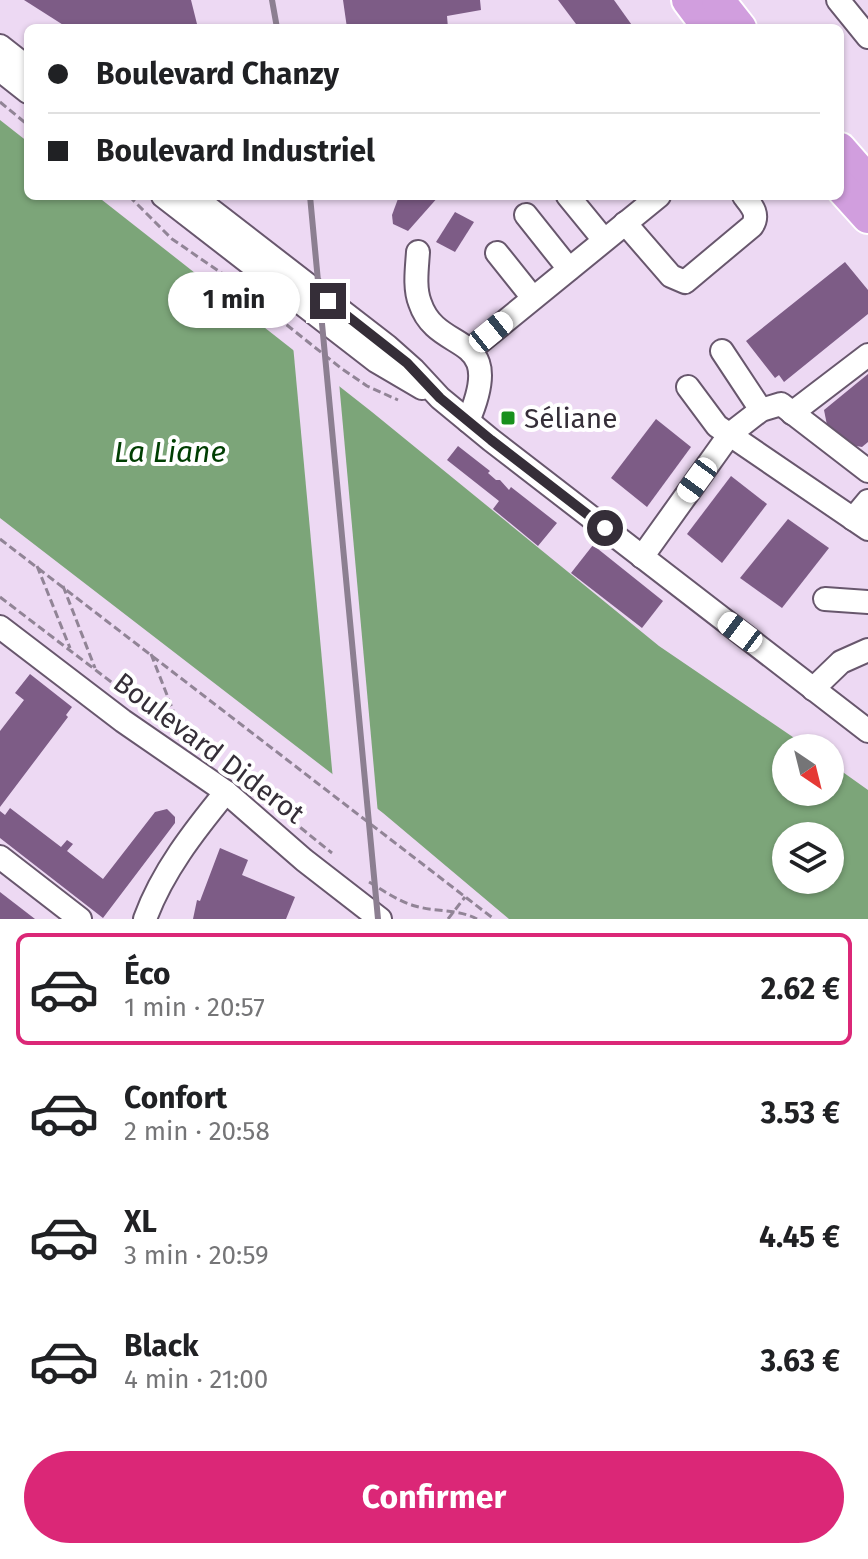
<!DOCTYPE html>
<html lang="fr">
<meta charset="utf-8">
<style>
body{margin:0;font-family:"Fira Sans",sans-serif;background:#f6f6f6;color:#202124;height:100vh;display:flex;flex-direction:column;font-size:30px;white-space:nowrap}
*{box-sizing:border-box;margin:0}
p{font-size:26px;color:#757577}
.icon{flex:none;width:44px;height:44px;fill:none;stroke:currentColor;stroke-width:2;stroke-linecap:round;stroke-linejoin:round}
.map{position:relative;height:919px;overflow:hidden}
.details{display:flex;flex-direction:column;background:#fff;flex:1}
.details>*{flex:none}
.top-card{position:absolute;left:24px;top:24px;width:820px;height:176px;border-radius:12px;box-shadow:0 2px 6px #0004;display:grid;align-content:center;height:176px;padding:0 24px;background:#fff}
.needle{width:52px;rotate:145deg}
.buttons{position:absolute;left:772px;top:734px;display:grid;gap:16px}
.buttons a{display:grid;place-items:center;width:72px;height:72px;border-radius:50%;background:#fff;box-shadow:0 2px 6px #0004;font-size:40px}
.end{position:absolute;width:36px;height:36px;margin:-18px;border:10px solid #352e38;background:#fff;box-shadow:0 0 0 4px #fff}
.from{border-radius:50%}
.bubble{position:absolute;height:56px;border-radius:28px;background:#fff;box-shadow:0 2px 6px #0004;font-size:26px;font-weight:700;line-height:56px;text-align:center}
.car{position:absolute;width:24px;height:48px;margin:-24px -12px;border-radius:10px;box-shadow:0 0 6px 2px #0007;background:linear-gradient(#fff 24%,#345 0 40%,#fff 0 76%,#345 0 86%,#fff 0)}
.top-card b{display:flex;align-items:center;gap:28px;height:76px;font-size:30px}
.top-card b+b{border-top:2px solid #e0e0e0}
.top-card i{width:20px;height:20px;background:#202124}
ul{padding:14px 0 0;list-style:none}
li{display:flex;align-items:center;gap:24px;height:112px;margin:0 16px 12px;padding:0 8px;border:4px solid transparent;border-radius:12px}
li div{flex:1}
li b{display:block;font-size:30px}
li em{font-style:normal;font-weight:700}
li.current{border-color:#db2777}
li>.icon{width:72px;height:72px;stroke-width:1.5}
.action{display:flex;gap:16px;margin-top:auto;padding:16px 24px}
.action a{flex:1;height:92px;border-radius:48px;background:#db2777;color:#fff;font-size:32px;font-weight:700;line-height:92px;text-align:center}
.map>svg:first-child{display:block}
</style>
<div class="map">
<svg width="868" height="919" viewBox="0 0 868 919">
<rect width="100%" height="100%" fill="#edd9f3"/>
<path fill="#7ca579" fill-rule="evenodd" d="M 0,120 L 28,142 L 28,196 L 97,196 L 372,412 L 659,646 L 809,748 L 786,748 L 786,792 L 830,792 L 830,763 L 868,790 L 868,919 L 509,919 L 383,813 L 0,518 ZM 786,836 L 830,836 L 830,880 L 786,880 Z"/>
<polygon fill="#edd9f3" points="293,345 339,382 378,814 333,780"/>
<g fill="#7d5c86">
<polygon points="24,0 191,0 198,28 68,28"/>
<polygon points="343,0 480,0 481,10 447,16 448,28 347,28"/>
<polygon points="558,0 614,0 634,28 579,28"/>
<polygon points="399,196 439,196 408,231 393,224 392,215"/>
<polygon points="455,212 474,222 455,252 436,242"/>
<polygon points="845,262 868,290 868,314 784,382 779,375 775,378 746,341"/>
<polygon points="868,374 868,442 862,447 851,445 827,425 824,410"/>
<polygon points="656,419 691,447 647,507 611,478"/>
<polygon points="458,446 490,471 488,473 496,480 500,480 509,490 511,487 557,523 538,546 493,509 499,501 447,460"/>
<polygon points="731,476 767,504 722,563 687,534"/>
<polygon points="788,519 829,548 782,608 740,578"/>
<polygon points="593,545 663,601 642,628 571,573"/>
<polygon points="30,674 72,707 66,715 68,717 0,807 0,731 24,700 15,693"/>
<polygon points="10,808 61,847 67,840 73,844 67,851 103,879 155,812 167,809 175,817 175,823 103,918 0,838 0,811 5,815"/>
<polygon points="220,848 248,860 242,875 295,897 286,919 193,919 197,900 200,901"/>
<polygon points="0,892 35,919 0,919"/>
</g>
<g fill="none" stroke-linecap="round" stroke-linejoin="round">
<g stroke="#68576d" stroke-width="26">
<g id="minor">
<polyline points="838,0 868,37"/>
<polyline points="0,46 28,68"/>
<polyline points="0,70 28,92"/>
<polyline points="163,196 376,361 422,388"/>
<polyline points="193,196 387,346 414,370 440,398 491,440 868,731"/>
<polyline points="568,196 604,240"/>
<polyline points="526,215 569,269"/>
<path d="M 625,223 L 671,276 L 685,282 L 752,226 C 760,214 751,205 744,196"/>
<path d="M 418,252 C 417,268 414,288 420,303 C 438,357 508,328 468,421"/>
<polyline points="497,253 533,298"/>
<polyline points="470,350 659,196"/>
<polyline points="722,351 761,410"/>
<polyline points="688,387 717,426 868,529"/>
<polyline points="792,413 868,355"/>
<polyline points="853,519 868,501"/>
<polyline points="642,557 730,434 761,410 781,404 868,471"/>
<polyline points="825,599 868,602"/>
<polyline points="0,627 123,721 226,792 304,860 380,919"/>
<polyline points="813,689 841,662 868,650"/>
<polyline points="0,857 80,919"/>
<path d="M 145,919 C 162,872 194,831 226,792"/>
</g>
</g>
<g stroke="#fff" stroke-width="36">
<g id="highway">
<polyline points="688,0 709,28"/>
<polyline points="718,0 740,28"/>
<polyline points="840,149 868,181"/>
<polyline points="840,186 868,217"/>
</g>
</g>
<g stroke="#918496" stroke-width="3" stroke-dasharray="8 4" stroke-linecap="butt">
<polyline points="0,102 28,125"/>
<polyline points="129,196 172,239 223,274 342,369 367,386 398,400"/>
<polyline points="0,539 494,919"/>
<polyline points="37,566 70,648"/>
<polyline points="63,586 95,668"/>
<polyline points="0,597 161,720"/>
<polyline points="151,654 183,736"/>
<polyline points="291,820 332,853"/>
<path d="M 369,882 C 384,891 398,901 415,906 C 435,912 459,909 477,919"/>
<polyline points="448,919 465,897"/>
</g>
<use href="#minor" stroke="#fff" stroke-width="22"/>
<use href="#highway" stroke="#d19ede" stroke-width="32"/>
<g stroke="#8c7f91" stroke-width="6">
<polyline points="272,0 277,28"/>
<polyline points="310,196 378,919"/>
</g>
</g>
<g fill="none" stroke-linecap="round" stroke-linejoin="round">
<polyline stroke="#352e38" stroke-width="10" points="328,301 407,363 440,398 491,440 605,528"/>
</g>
<rect fill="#18901d" stroke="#fff" stroke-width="3" x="500" y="410" width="16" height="16" rx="4"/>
<g text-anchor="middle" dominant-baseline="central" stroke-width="8" stroke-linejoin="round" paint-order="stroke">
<g font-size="28" fill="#352e38" stroke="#fff" text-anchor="start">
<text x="524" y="418">Séliane</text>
</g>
<g font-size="28" fill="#352e38" stroke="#fff">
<text transform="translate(209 748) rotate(37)">Boulevard Diderot</text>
</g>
<g font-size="30" font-style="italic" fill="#003e02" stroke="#fff">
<text x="170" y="452">La Liane</text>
</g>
</g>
</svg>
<div class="buttons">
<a><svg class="needle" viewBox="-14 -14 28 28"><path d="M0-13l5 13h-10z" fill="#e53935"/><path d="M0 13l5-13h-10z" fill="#757577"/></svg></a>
<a><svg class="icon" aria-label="layers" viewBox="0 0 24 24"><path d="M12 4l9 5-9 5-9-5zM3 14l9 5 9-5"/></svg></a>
</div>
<i class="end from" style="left:605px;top:528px"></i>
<i class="end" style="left:328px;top:301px"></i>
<div class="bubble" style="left:168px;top:272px;width:132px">1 min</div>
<i class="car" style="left:491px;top:332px;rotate:51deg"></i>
<i class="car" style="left:697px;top:480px;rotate:216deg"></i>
<i class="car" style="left:740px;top:632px;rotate:307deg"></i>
<div class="top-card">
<b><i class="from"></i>Boulevard Chanzy</b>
<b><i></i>Boulevard Industriel</b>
</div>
</div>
<section class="details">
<ul>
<li class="current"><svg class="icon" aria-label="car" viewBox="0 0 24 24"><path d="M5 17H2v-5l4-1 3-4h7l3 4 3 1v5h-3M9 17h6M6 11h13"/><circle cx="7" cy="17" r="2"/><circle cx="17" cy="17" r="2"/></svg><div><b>Éco</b><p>1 min · 20:57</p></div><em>2.62 €</em></li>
<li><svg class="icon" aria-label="car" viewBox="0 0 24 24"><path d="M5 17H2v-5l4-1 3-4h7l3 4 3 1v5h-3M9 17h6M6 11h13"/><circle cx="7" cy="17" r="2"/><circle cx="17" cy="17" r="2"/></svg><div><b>Confort</b><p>2 min · 20:58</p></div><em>3.53 €</em></li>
<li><svg class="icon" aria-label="car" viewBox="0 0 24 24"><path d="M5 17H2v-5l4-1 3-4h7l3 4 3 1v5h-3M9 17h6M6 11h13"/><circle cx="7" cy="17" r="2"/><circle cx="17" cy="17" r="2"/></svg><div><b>XL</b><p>3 min · 20:59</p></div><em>4.45 €</em></li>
<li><svg class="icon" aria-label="car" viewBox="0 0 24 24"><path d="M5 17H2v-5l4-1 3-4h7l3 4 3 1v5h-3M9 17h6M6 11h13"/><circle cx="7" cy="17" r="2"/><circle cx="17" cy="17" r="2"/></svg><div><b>Black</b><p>4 min · 21:00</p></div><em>3.63 €</em></li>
</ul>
<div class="action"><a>Confirmer</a></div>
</section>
